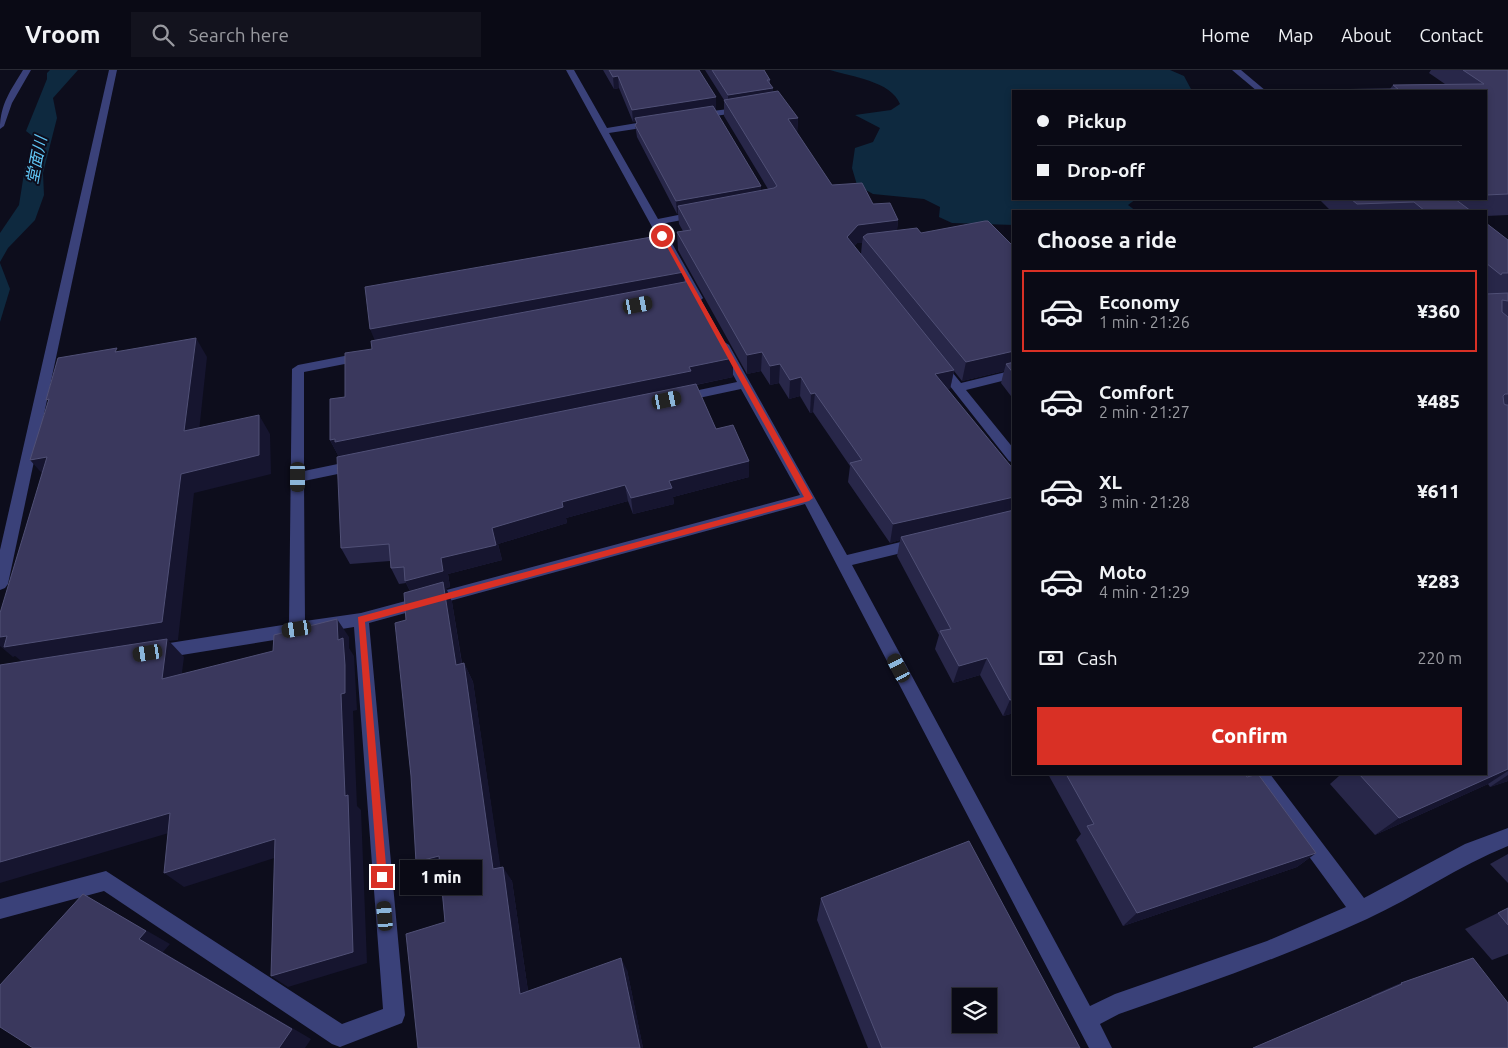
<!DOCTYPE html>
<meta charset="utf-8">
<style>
body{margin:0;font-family:Ubuntu,"Noto Sans JP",sans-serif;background:#13131e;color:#f1f3f6;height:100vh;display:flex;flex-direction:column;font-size:19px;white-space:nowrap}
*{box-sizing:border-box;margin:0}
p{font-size:16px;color:#999aa0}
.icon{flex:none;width:28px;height:28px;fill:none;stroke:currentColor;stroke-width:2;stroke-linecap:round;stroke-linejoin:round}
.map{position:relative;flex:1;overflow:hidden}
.sheet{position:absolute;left:1012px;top:140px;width:475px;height:565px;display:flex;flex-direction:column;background:#0a0a15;border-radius:0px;box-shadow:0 2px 8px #0003,0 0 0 1px #2a2b34}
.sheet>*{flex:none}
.banner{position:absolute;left:1012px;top:20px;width:475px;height:110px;border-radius:0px;box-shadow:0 2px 8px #0003,0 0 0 1px #2a2b34;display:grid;align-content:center;height:110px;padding:0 25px;background:#0a0a15}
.buttons{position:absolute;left:952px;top:918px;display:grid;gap:10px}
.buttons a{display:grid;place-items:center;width:45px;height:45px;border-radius:0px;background:#0a0a15;box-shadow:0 2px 8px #0003,0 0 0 1px #2a2b34;font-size:25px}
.end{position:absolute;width:22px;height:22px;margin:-11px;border:6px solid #d93025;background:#fff;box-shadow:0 0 0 2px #fff}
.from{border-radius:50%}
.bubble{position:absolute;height:35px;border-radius:0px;background:#0a0a15;box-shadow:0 2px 8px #0003,0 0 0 1px #2a2b34;font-size:16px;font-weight:800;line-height:35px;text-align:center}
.car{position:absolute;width:15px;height:30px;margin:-15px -8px;border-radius:6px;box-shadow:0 0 4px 1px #0007;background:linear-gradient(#222 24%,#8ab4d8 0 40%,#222 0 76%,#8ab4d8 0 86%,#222 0)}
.banner b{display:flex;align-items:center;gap:18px;height:48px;font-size:19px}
.banner b+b{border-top:1px solid #2a2b34}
.banner i{width:12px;height:12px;background:#f1f3f6}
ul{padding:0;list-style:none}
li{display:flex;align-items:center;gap:15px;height:82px;margin:0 10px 8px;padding:0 15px;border:2px solid transparent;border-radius:0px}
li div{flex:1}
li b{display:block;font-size:19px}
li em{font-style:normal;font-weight:800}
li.on{border-color:#d93025}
li>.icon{width:45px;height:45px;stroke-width:1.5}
h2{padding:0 25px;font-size:22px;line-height:60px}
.pay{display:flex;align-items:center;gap:12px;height:55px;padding:0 25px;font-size:19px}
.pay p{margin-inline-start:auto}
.cta{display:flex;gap:10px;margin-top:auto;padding:10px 25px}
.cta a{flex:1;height:58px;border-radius:0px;background:#d93025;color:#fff;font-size:20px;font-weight:800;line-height:58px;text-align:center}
header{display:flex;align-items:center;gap:30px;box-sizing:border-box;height:70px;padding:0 25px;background:#0a0a15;border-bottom:1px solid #2a2b34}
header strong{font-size:24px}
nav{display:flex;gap:28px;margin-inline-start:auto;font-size:18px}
.search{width:350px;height:45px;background:#13131e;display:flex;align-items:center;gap:12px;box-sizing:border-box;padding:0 18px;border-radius:0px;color:#999aa0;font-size:19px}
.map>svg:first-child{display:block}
</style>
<header>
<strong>Vroom</strong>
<div class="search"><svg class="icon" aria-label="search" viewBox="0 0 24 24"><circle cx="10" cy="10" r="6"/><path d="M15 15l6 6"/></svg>Search here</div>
<nav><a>Home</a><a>Map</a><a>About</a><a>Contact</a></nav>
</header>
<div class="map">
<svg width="1508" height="978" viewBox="0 0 1508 978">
<rect width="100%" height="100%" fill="#0d0d1c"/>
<g fill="#0e293f">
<polygon points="50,0 78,0 53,28 57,48 43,103 44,125 35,150 8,178 0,192 0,163 19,135 25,97 33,86 37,76 35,68 26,61 47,9 47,3"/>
<path d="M 830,0 L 1170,0 L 1184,6 L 1192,21 L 1014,21 L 1014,129 L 1136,129 L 1128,135 L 1136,141 L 1014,141 L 1014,155 L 952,153 L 939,147 L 940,137 L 924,129 L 873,124 L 857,115 L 852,98 L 855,78 L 873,72 L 880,58 L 855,45 L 891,40 L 900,34 C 891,11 852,7 830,0 Z"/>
<polygon points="0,193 10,219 0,252"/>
</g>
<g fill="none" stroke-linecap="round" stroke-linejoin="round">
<g fill="#3a4179" fill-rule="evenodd">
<path d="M 23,0 L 31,0 L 12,33 L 4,56 L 0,59 C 0,34 11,20 23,0 Z"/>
<polygon points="109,0 117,0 8,514 5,518 0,520 0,480"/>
<polygon points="566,0 574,0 607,58 655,50 659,53 655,56 609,63 658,149 698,141 703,144 698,147 661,154 703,228 701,230 697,231 691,228"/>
<polygon points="1232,0 1241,0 1266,21 1257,21"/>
<polygon points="744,37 747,37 747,41 697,49 693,46 697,43"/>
<path d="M 723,271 L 729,275 L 847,485 L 917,468 L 922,470 L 924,474 L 922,478 L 852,495 L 1090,936 L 1115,924 L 1267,871 L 1346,837 L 1253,710 L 1250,704 L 1270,704 L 1364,828 L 1465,774 L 1508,758 L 1508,776 C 1458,796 1415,827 1367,849 C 1286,886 1203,915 1119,944 L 1100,954 L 1112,978 L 1089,978 L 805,434 L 369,553 L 405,945 L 402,953 L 340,977 L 332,974 L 104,821 L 0,849 L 0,829 L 106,801 L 342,954 L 383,939 L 354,557 L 157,589 L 151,587 L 149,582 L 151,577 L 157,575 L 289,554 L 292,299 L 298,295 L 365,282 L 371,286 L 365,290 L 304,302 L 304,401 L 357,390 L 362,392 L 364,395 L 362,398 L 357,400 L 304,411 L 305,551 L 361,543 L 800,425 L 741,319 L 680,332 L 674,328 L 680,324 L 737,312 L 717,275 Z"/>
<polygon points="939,290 943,291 961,313 1014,300 1014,308 966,320 1014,379 1014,393 1009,391 935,297 933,294"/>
</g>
</g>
<g fill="#282749" fill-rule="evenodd">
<path d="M 603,0 L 699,0 L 716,40 L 715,40 L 761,120 L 768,119 L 724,46 L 724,30 L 705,0 L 764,0 L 770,10 L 770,14 L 773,22 L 798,48 L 797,63 L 832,115 L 873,134 L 898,150 L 897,160 L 1014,174 L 1014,330 L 1001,313 L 1004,301 L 962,311 L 954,301 L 950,319 L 948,319 L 1014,643 L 1003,646 L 980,605 L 953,613 L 935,579 L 939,565 L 897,486 L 900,470 L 890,473 L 848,412 L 850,396 L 813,342 L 810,343 L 800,326 L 789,329 L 779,313 L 770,315 L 761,301 L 747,304 L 678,180 L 677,162 L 683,161 L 679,154 L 678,143 L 677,144 L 637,67 L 635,55 L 636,54 L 636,52 L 633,52 L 619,18 L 614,19 ZM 857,173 L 862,173 L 861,184 L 854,176 Z"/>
<polygon points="1431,0 1508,0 1508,145 1486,146 1486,141 1331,141 1319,129 1486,129 1486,21 1300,21 1300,20 1390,19 1393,15 1445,14 1429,3"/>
<polygon points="1486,153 1508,170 1508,711 1490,717 1488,714 1375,765 1330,714 1339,706 1337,704 1486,704"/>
<polygon points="684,202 685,212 733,288 733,307 696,315 716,359 749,391 749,407 673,427 674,434 633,444 628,431 566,448 567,453 498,474 502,490 448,504 450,517 446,518 452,532 462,593 464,593 473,612 500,797 512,811 528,921 627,900 643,978 418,978 445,852 440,803 429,807 416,792 406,550 410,521 406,513 399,514 391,498 390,491 350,494 341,478 339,387 330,370 345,327 372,279"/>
<polygon points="1048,704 1245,704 1316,783 1297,797 1123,856 1076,770 1081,764"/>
<polygon points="1508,784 1508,813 1490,794"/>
<polygon points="821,828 1080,978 868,978 817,850"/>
<polygon points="1508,838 1508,884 1492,890 1465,859"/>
<polygon points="1401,913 1508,933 1372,927 1371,926"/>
</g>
<g fill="#16152f">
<polygon points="618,6 619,18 614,19 613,7"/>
<polygon points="773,18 773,31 728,37 728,25"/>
<polygon points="716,27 716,40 637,52 635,48 636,52 633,52 632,40"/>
<polygon points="798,48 797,65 788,49"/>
<polygon points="761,116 761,129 678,136 678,143 677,144 676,131"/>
<polygon points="898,150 896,168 863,167 862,173 857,173 845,185 847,167 858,155"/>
<polygon points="684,202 685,221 378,278 370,259"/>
<polygon points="196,268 207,287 197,380 184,361"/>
<polygon points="1014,281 1014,299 1006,294 1004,301 962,311 966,292"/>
<polygon points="762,282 761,301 747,304 747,285"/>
<polygon points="733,288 733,307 340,389 330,370"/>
<polygon points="780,294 779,313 770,315 770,296"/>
<polygon points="954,300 950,319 932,323 935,304"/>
<polygon points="801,307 800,326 789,329 790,310"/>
<polygon points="815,323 813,342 810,343 811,324"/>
<polygon points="259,345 270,364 271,404 194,423 178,570 169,571 184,587 179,626 25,594 15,586 13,587 0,576 0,567 181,404"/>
<polygon points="47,387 47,409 30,390"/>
<polygon points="749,391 749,407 673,427 674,434 633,444 631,428 669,411"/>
<polygon points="625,415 628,431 566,448 567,453 498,474 502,490 448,504 450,517 446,518 452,532 465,614 413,527 405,511 441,488 492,458 562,432"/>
<polygon points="1014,427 1014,444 901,467 900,470 890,473 893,454"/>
<polygon points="337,549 349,567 349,578 354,586 357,640 353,641 357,736 361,740 367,893 288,917 271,906 345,726"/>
<polygon points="987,588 980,605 953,613 959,596"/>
<polygon points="464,593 473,612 503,814 493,799"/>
<polygon points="1014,629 1014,643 1003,646 1010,630"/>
<polygon points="1508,699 1508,701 1488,714 1375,765 1399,748"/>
<polygon points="1508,705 1508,711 1490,717"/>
<polygon points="170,743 189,757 0,813 0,792"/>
<polygon points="275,769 290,783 184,817 164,803"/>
<polygon points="1316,783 1297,797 1123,856 1137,843"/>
<polygon points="439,786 450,801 429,807 416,792"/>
<polygon points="503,797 512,811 530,935 520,924"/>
<polygon points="83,824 170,874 163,882 311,969 305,978 279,978 139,869"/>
<polygon points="621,888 627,900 643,978 640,978"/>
</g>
<g fill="#3a385d" stroke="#505076" fill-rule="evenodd">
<polygon points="609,0 699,0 716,27 632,40 618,6 613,7"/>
<polygon points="712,0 764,0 770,10 767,10 773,18 728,25"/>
<polygon points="1463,0 1508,0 1508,124 1486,125 1486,21 1302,21 1300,20 1398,19 1393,15 1484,14"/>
<polygon points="778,21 798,48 788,49 832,115 862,113 873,134 890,133 898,150 858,155 847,167 954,300 935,304 1014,400 1014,427 893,454 850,393 862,390 815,323 811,324 801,307 790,310 780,294 770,296 762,282 747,285 677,162 691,160 678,136 774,118 777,116 724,30"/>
<polygon points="713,36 761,116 676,131 635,55 637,53 635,48"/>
<polygon points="1351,129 1455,129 1471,141 1425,141 1414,132 1357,134"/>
<polygon points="985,151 988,151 1011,174 1014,174 1014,281 966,292 863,167 867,164 917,158 921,163"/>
<polygon points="1486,153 1508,170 1508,203 1502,203 1501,205 1486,193"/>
<polygon points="663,165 684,202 370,259 365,217"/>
<polygon points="690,211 733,288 689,297 691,301 335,372 335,369 330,370 330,329 345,327 345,283 372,279 371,271"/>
<polygon points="1508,223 1508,231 1502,230 1502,242 1508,247 1508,324 1505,324 1503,326 1504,334 1506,335 1508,335 1508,699 1399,748 1359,704 1486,704 1486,224"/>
<polygon points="196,268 184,361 259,345 259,385 181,404 162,552 4,577 7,566 0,567 0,543 47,387 30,390 49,329 46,330 58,288 117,278 115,282"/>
<polygon points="1014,292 1014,304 1006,294"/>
<polygon points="696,314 716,359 733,355 749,391 669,411 672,418 631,428 625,415 562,432 563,437 492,458 496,475 441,488 443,501 405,511 404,497 391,498 389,474 341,478 337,387"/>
<polygon points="1014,440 1014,629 1010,630 987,588 959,596 940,561 951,559 901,467"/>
<polygon points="443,512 456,595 464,593 493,799 503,797 520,924 621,888 640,978 418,978 406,864 445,852 439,786 416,792 411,706 395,553 406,550 404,523"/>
<polygon points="337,549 338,570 343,568 345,595 345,623 341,624 345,726 348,725 353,882 271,906 275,769 164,803 170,743 0,792 0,595 167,569 162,609 273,581 274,565"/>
<polygon points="1066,704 1245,704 1247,707 1258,704 1316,783 1137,843 1087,756 1094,754"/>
<path d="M 969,771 L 1080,978 L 882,978 L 821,828 ZM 961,926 L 989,926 L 989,954 L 961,954 Z"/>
<polygon points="83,824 146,861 139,869 292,959 279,978 33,978 0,957 0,915"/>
<polygon points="1508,838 1508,855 1498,843"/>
<polygon points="1473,888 1508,933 1508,978 1253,978 1402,914 1401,913"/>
</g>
<polygon fill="#d93025" points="660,164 665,166 813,428 809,431 365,552 387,807 386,811 382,812 378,811 358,547 804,427"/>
<g text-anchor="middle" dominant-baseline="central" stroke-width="4" stroke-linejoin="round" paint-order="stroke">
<g font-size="16" font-style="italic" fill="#60c6f5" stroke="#0d0d1c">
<text transform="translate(36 90) rotate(-79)">堂面川</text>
</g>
</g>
</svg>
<div class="buttons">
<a><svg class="icon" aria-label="layers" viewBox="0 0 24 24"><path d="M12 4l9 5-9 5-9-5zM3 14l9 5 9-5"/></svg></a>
</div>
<i class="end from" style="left:662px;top:166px"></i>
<i class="end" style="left:382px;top:807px"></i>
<div class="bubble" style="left:400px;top:790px;width:82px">1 min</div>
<i class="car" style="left:638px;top:235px;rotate:79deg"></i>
<i class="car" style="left:667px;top:330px;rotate:78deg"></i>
<i class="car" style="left:298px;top:407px;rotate:180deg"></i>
<i class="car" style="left:297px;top:559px;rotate:261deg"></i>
<i class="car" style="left:148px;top:583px;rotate:261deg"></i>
<i class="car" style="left:899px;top:598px;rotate:332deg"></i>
<i class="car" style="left:385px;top:846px;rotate:355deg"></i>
<div class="banner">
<b><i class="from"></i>Pickup</b>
<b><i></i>Drop-off</b>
</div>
<section class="sheet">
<h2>Choose a ride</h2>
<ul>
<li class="on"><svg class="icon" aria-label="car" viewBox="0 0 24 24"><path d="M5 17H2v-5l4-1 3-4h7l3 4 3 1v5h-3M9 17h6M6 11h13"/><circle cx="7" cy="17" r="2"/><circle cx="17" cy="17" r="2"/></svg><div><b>Economy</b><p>1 min · 21:26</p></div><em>¥360</em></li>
<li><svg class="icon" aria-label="car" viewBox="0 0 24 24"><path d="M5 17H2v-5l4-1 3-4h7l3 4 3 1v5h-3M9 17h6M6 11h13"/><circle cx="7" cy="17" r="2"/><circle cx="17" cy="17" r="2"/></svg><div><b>Comfort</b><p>2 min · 21:27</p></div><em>¥485</em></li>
<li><svg class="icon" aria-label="car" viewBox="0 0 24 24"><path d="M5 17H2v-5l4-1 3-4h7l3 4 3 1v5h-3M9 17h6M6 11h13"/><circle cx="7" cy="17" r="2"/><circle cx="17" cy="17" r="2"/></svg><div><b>XL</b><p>3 min · 21:28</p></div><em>¥611</em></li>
<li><svg class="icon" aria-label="car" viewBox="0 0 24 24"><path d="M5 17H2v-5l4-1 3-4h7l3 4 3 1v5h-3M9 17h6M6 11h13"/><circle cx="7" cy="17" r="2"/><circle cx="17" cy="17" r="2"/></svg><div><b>Moto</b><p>4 min · 21:29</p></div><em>¥283</em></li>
</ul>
<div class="pay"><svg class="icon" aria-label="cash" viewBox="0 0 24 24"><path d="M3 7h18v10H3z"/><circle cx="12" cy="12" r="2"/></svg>Cash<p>220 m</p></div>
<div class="cta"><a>Confirm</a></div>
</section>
</div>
